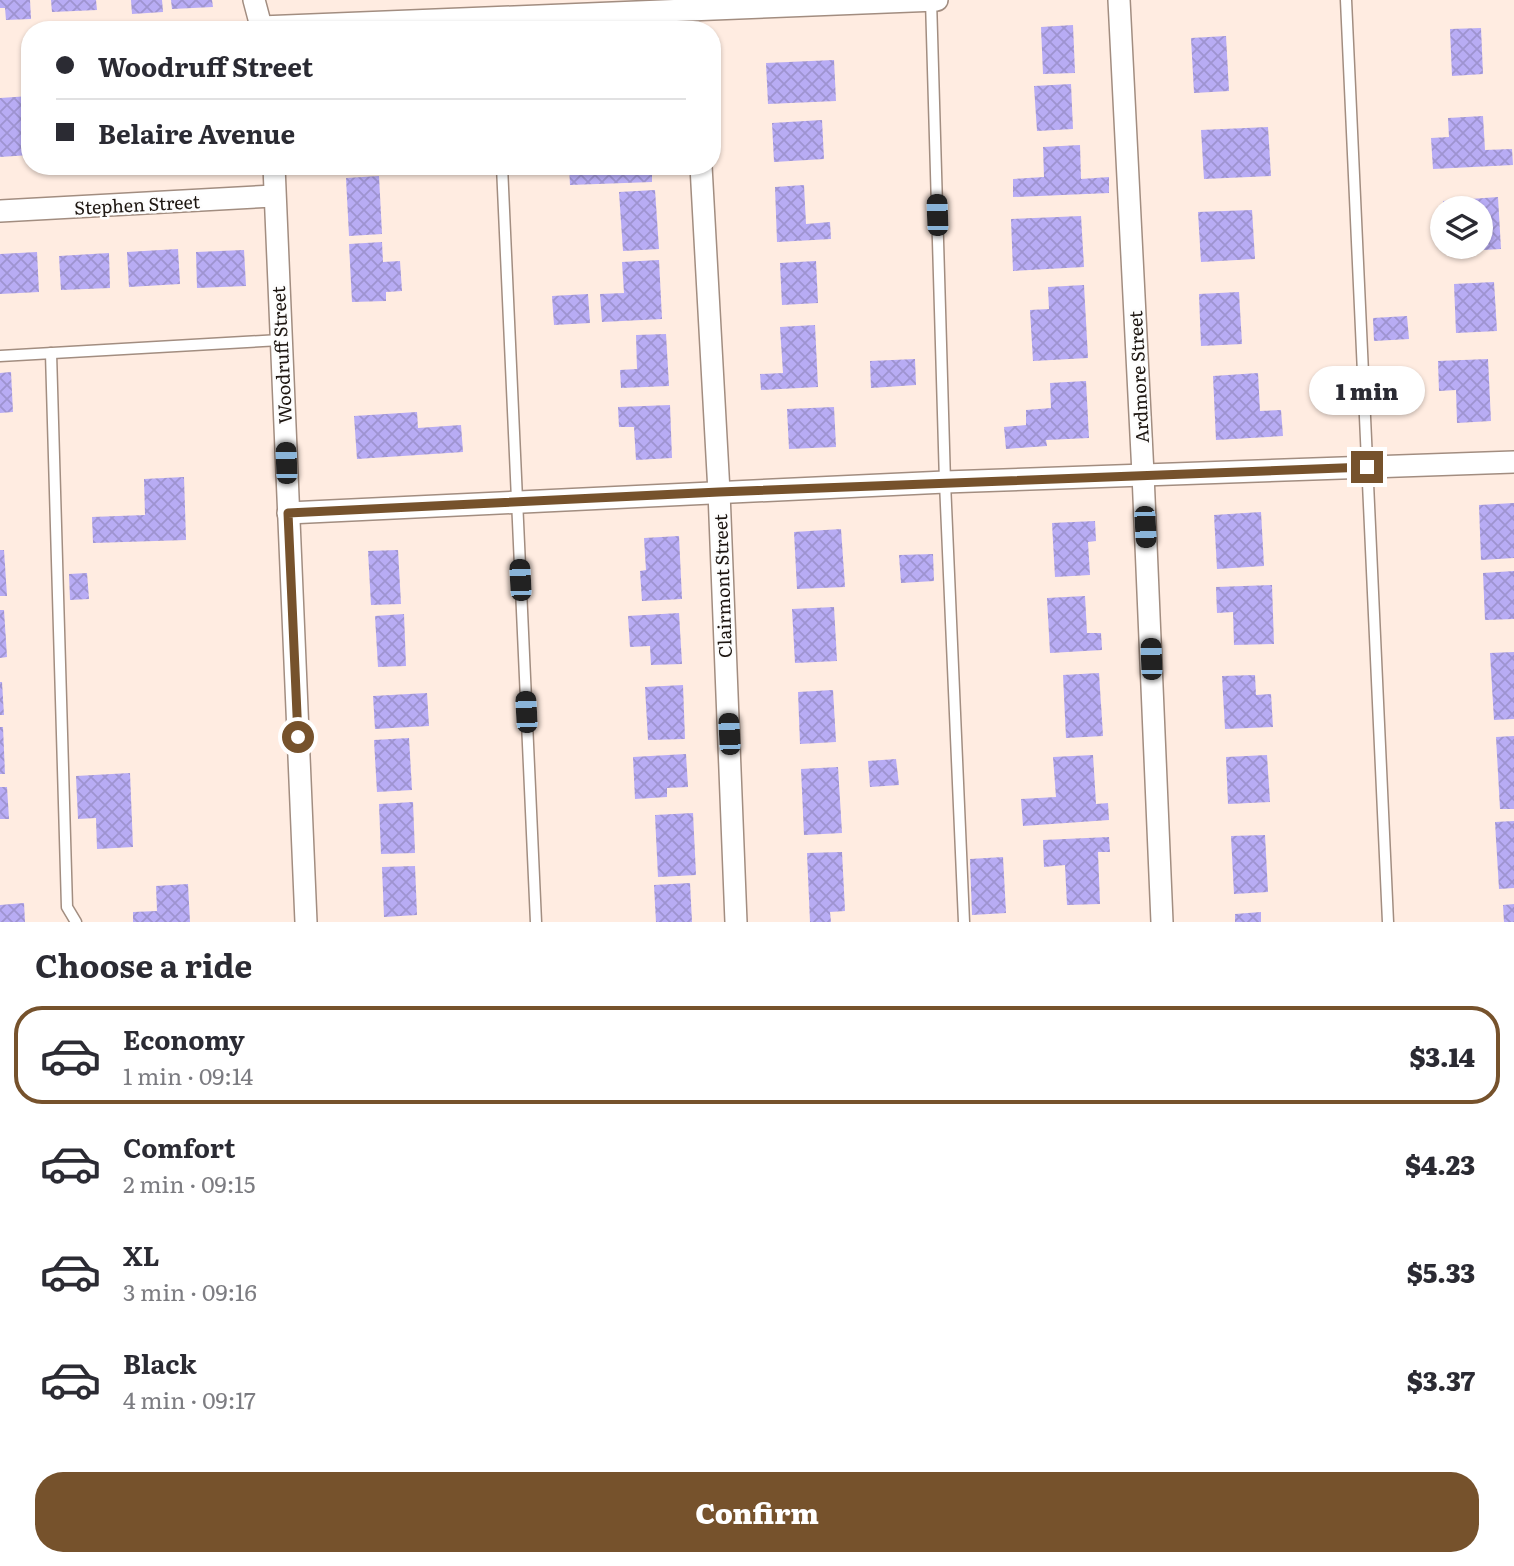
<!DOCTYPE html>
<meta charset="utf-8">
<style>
body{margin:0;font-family:Literata,serif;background:#f7f7f7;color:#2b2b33;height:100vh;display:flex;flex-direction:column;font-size:26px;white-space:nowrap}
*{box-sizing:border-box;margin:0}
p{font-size:23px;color:#7c7c81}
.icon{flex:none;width:38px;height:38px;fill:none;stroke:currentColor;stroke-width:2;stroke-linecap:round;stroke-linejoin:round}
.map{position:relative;height:922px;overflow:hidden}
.drawer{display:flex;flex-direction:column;background:#fff;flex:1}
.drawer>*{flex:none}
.top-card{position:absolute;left:21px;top:21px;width:700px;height:154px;border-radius:28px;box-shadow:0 2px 5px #0004;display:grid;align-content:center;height:154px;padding:0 35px;background:#fff}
.tools{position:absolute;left:1430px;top:196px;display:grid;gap:14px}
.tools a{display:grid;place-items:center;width:63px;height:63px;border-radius:50%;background:#fff;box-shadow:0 2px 5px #0004;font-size:35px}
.end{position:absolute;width:32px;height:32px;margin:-16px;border:9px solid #76522c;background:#fff;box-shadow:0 0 0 4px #fff}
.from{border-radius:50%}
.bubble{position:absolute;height:49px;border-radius:24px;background:#fff;box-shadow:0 2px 5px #0004;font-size:23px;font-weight:800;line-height:49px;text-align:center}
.car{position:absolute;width:21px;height:42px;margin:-21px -10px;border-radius:9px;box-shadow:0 0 5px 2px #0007;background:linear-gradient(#222 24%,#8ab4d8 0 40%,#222 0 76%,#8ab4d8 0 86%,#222 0)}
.top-card b{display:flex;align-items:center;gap:24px;height:66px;font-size:26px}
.top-card b+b{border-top:2px solid #e1e1e2}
.top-card i{width:18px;height:18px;background:#2b2b33}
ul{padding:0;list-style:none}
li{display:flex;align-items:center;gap:21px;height:98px;margin:0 14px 10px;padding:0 21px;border:4px solid transparent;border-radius:28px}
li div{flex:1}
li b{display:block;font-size:26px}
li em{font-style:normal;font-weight:800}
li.current{border-color:#76522c}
li>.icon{width:63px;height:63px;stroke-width:1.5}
h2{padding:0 35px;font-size:32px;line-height:84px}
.cta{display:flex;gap:14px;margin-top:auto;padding:14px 35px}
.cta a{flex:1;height:80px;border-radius:28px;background:#76522c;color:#fff;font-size:28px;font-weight:800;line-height:80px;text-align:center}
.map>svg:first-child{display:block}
</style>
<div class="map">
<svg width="1514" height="922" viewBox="0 0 1514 922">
<defs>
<pattern id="building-cross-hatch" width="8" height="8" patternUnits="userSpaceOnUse" patternTransform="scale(1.75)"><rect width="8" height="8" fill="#b8acf4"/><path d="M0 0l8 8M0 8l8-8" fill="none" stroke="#9e93d0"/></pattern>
</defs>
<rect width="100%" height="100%" fill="#ffece1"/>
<g fill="url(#building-cross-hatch)">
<polygon points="0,0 30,0 31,19 6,20 5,8 0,8"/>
<polygon points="51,0 96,0 97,10 52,12"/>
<polygon points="131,0 162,0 163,12 132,14"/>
<polygon points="171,0 212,0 213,7 172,9"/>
<polygon points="1073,25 1075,73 1043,74 1041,27"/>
<polygon points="1481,28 1483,74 1452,76 1450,29"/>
<polygon points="1226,36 1229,91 1194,93 1191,38"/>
<polygon points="834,60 836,101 768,104 766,63"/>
<polygon points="1071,84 1073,129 1037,131 1034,86"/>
<polygon points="30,96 30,155 0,157 0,98"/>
<polygon points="1483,116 1485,150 1512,149 1513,165 1433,169 1431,138 1449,137 1448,118"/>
<polygon points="822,120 824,159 774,162 772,123"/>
<polygon points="1268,127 1271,176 1204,179 1201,130"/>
<polygon points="1080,145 1081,179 1109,177 1109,193 1013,197 1013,179 1044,177 1043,147"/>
<polygon points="569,166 652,166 652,182 570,185"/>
<polygon points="379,176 382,234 349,236 346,178"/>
<polygon points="804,185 806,224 830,222 831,239 777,242 775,187"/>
<polygon points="655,190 659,249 623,251 619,192"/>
<polygon points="1498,197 1501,249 1446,252 1445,247 1480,247 1480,208 1443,208 1443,201"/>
<polygon points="1252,210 1255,259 1201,262 1198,212"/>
<polygon points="1081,216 1084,267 1013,271 1011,219"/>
<polygon points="382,242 383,262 400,261 402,291 386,292 386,301 352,302 349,244"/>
<polygon points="178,249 180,284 129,287 127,252"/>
<polygon points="244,250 246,286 197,288 196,252"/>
<polygon points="37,252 39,292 0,294 0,254"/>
<polygon points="109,253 110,288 61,290 59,256"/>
<polygon points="659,260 662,319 602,322 600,294 624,293 622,262"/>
<polygon points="816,261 818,303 782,305 780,263"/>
<polygon points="1494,282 1497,331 1456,333 1454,284"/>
<polygon points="1084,285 1088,358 1033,361 1030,310 1049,309 1048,287"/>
<polygon points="1239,292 1242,344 1201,346 1199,294"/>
<polygon points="588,294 590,323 554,325 552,296"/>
<polygon points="1407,316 1409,339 1374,341 1373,318"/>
<polygon points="815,325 818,387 761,390 760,374 783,373 780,327"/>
<polygon points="666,334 669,386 621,388 620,370 637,369 636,335"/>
<polygon points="915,359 916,385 871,388 870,361"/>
<polygon points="1488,359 1491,421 1457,423 1456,390 1439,391 1438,361"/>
<polygon points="11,372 13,412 0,413 0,373"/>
<polygon points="1258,373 1260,411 1281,410 1283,436 1216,440 1213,376"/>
<polygon points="1086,381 1089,438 1046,440 1047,446 1006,449 1004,427 1026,425 1026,410 1051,408 1050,383"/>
<polygon points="670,405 672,458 636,460 634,427 619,427 618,407"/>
<polygon points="834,407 836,447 789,449 787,409"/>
<polygon points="417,412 418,428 461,425 463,452 357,459 354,416"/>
<polygon points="184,477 186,540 93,543 92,517 145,515 144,479"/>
<polygon points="1514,503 1514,558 1481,560 1479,505"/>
<polygon points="1261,512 1264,566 1217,569 1214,515"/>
<polygon points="1095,521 1096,541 1088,542 1090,575 1055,577 1052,523"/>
<polygon points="841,529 845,587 797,589 794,532"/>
<polygon points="679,536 682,599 642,601 640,571 646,570 644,538"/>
<polygon points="0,550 4,550 7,596 0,596"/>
<polygon points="398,550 401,604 371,605 368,551"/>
<polygon points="933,554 934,581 901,583 899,555"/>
<polygon points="1514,571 1514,619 1485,620 1483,573"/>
<polygon points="87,573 89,599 70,600 69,574"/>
<polygon points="1272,585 1274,644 1234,645 1233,612 1217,613 1216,587"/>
<polygon points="1085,596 1087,633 1101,633 1102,650 1050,653 1047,598"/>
<polygon points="834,607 837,661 795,663 792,609"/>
<polygon points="0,610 4,610 7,657 0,658"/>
<polygon points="679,613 682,664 651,665 650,646 630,647 628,616"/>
<polygon points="404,614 406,666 378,667 375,616"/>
<polygon points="1514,652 1514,719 1494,720 1490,653"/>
<polygon points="1099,673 1103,736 1066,738 1063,675"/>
<polygon points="1255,675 1256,695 1271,694 1273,727 1225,729 1222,676"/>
<polygon points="0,682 2,682 4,715 0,715"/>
<polygon points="683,685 685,739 648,740 645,687"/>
<polygon points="833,690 836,742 800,744 798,692"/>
<polygon points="427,693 429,726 375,729 373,696"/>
<polygon points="0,727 3,727 5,774 0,774"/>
<polygon points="1514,736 1514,809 1500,809 1496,737"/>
<polygon points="409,738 412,790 377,792 374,740"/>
<polygon points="686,754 688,787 667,788 667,797 635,799 633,757"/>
<polygon points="1093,755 1096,804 1108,803 1109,820 1023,826 1021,799 1056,797 1053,757"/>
<polygon points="1267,755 1270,802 1228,804 1226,757"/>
<polygon points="896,759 899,785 870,787 868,761"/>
<polygon points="838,767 842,833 804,835 801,769"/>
<polygon points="130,773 133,847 97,849 96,818 78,819 76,776"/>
<polygon points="0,787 7,787 9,819 0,819"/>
<polygon points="413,802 415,853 381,854 379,804"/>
<polygon points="693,813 696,875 658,877 655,815"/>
<polygon points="1514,821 1514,888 1499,889 1495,822"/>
<polygon points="1265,835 1268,892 1234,894 1231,836"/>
<polygon points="1109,837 1110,852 1098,852 1100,904 1067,905 1065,865 1044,867 1043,840"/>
<polygon points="842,852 845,911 830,912 831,922 810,922 807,853"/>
<polygon points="1003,857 1006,913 972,915 970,859"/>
<polygon points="415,866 417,915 384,917 382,867"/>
<polygon points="690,883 692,922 656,922 654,885"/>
<polygon points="188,884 190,922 133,922 133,912 157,911 156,886"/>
<polygon points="24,903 25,922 0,922 0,905"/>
<polygon points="1514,904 1514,922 1504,922 1503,905"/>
<polygon points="1261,912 1261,922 1235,922 1235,914"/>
</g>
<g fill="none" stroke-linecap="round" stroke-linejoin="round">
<g stroke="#a28d80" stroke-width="13">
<g id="service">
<polyline points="931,0 945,482 964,922"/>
<polyline points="1346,0 1388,922"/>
<polyline points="502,166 536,922"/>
<polyline points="51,353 67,907 76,922"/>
<polyline points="0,356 280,340"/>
</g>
</g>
<g stroke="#a28d80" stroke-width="24">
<g id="minor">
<polyline points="254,0 262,30"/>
<polyline points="1119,0 1143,474 1162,922"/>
<polyline points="261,27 937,0"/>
<polyline points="274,166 306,922"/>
<polyline points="701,166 719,492 736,922"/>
<polyline points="0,211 274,196"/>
<polyline points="288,513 945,482 1514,462"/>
</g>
</g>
<use href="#service" stroke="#fff" stroke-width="10"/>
<use href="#minor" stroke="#fff" stroke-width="21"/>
</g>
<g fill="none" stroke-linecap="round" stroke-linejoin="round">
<polyline stroke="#76522c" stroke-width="9" points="298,737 288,513 719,492 1367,467"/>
</g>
<g text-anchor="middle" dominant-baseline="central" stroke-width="5" stroke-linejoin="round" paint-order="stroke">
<g font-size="18" fill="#1d1611" stroke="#fdfdfd">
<text transform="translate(137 204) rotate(-3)">Stephen Street</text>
<text transform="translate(281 355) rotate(-93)">Woodruff Street</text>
<text transform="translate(1138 377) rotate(-93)">Ardmore Street</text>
<text transform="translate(722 586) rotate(-92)">Clairmont Street</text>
</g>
</g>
</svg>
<div class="tools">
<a><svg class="icon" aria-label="layers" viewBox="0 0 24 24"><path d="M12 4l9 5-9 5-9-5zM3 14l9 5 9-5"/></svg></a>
</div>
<i class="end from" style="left:298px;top:737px"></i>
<i class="end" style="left:1367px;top:467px"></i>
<div class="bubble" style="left:1309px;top:366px;width:116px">1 min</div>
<i class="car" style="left:937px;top:215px;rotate:358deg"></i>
<i class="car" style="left:286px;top:463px;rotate:358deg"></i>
<i class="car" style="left:1145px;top:527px;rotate:177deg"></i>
<i class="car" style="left:520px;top:580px;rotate:357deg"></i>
<i class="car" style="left:1151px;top:659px;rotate:358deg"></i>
<i class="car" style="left:526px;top:712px;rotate:357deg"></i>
<i class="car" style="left:729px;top:734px;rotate:357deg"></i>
<div class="top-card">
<b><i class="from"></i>Woodruff Street</b>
<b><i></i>Belaire Avenue</b>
</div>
</div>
<section class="drawer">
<h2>Choose a ride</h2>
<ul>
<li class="current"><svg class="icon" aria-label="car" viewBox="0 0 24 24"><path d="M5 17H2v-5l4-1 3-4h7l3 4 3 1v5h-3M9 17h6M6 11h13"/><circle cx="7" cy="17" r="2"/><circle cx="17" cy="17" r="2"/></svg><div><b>Economy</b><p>1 min · 09:14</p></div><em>$3.14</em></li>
<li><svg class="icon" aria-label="car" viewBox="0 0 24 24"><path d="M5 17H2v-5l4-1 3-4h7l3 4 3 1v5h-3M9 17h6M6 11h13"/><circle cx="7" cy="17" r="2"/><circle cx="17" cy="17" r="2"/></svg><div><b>Comfort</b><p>2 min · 09:15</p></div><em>$4.23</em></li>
<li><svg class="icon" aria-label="car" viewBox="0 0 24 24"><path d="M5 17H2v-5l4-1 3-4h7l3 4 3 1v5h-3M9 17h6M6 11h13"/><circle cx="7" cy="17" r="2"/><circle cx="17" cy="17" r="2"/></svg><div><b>XL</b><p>3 min · 09:16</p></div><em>$5.33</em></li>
<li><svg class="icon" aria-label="car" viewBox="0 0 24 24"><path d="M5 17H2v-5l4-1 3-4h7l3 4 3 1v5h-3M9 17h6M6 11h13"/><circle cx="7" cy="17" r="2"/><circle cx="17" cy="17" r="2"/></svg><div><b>Black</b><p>4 min · 09:17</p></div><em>$3.37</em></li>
</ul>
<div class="cta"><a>Confirm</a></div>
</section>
